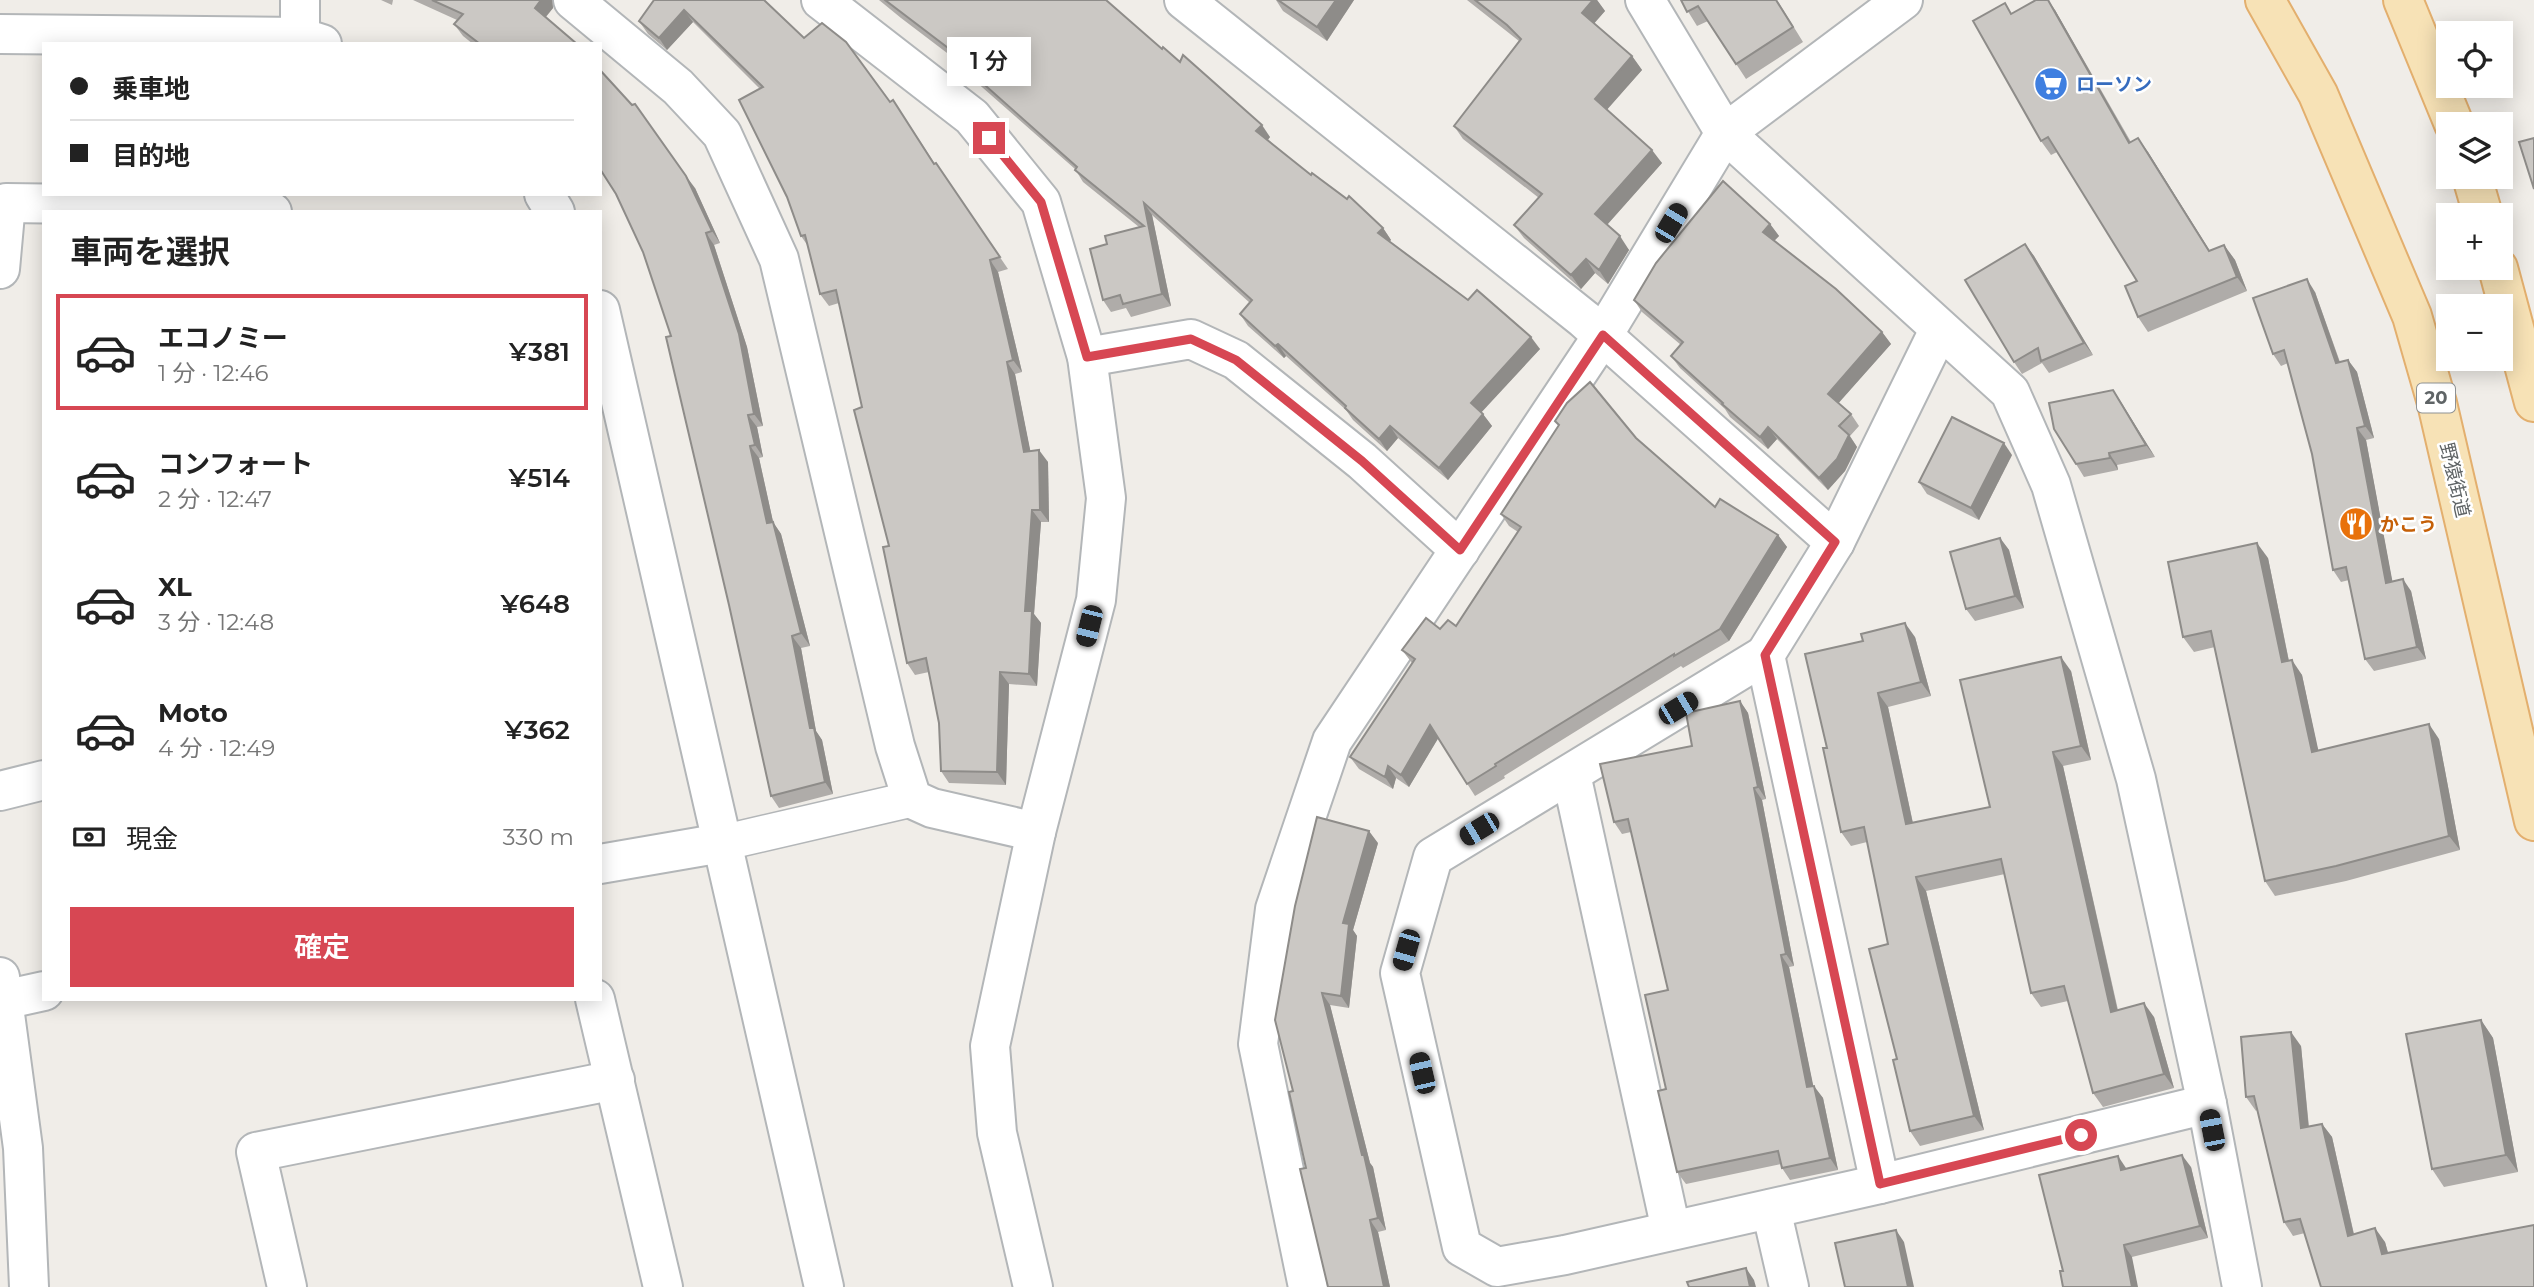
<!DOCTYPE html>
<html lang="ja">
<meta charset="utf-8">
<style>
body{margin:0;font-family:Montserrat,"Noto Sans JP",sans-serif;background:#f2f2f2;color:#222;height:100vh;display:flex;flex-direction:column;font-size:26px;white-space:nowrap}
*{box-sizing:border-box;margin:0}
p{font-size:23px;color:#767676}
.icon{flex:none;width:38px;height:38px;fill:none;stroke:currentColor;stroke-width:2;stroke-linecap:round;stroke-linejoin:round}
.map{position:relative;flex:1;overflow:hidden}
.panel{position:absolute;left:42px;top:210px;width:560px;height:791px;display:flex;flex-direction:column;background:#fff;border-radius:0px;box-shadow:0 4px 18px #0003}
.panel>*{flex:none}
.hud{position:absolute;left:42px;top:42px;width:560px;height:154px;border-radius:0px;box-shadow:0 4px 18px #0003;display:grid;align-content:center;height:154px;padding:0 28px;background:#fff}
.controls{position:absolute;left:2436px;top:21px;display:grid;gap:14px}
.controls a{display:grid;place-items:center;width:77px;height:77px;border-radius:0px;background:#fff;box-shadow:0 4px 18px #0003;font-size:35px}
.end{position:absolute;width:32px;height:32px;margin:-16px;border:9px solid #d74753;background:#fff;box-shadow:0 0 0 4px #fff}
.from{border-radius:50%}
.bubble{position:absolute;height:49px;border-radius:0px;background:#fff;box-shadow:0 4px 18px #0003;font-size:23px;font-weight:600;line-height:49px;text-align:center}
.car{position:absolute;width:21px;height:42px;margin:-21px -10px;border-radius:9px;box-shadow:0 0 5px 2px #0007;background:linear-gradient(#222 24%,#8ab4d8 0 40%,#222 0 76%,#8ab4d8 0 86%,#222 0)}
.hud b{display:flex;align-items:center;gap:24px;height:66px;font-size:26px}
.hud b+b{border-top:2px solid #e0e0e0}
.hud i{width:18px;height:18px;background:#222}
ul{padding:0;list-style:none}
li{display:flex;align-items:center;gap:21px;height:116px;margin:0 14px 10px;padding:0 14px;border:4px solid transparent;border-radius:0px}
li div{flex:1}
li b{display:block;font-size:26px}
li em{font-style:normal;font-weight:600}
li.selected{border-color:#d74753}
li>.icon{width:63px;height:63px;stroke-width:1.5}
h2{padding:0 28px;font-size:32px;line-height:84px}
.pay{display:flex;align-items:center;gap:18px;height:77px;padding:0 28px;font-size:26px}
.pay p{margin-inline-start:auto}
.cta{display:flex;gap:14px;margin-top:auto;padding:14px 28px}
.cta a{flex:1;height:80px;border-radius:0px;background:#d74753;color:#fff;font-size:28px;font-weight:600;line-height:80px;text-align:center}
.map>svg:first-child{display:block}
</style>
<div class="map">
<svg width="2534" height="1287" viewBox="0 0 2534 1287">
<rect width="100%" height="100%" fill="#f0ede8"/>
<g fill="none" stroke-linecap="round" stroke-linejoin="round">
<g stroke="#b3b6b8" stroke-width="38">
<polyline id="pedestrian" points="722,843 912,799"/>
</g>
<g stroke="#b3b6b8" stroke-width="42">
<g id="minor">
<polyline points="573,0 678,87 722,134 779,259 895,746 912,799 932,808 1036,832"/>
<polyline points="821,0 972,117 1041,202 1087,357 1106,498 1096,600 1036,832 990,1046 997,1133 1033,1287"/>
<polyline points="1184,0 1584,319 1835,542"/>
<polyline points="1645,0 1725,133 2010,392 2051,485 2136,779 2207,1104 2242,1287"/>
<polyline points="300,37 300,0"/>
<polyline points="0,269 6,203 241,206 272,212"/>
<polyline points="1087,357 1191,339 1236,360 1362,461 1460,550"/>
<polyline points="1765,655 1433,857 1400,973 1462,1247 1497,1267 1565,1255 1880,1184 2207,1104"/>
<polyline points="1571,774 1671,1230"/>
<polyline points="0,791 44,780"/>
<polyline points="600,864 722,843"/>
<polyline points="0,977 23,1148 29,1287"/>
<polyline points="595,999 663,1287"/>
<polyline points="3,1000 44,991"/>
<polyline points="1880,1184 1765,655 1835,542 1939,330"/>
<polyline points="1771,1209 1789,1287"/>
<polyline points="287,1287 256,1152 615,1080"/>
<polyline points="1308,1287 1258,1044 1275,909 1332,741 1603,335 1725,133 1903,0"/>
</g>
</g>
<g stroke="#b3b6b8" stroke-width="42">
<g id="tertiary">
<polyline points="0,34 300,37 322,44"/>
<polyline points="544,194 555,212"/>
<polyline points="600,310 824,1287"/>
</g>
</g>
<g stroke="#e3af6e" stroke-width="42">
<g id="primary">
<polyline points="2265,0 2318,94 2412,316 2437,403 2534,821"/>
<polyline points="2403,0 2454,124"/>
<polyline points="2472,177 2483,215"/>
<polyline points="2498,268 2534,402"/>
</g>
</g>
<use href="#pedestrian" stroke="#fff" stroke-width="35"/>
<use href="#minor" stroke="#fff" stroke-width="38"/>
<use href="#tertiary" stroke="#fff" stroke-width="38"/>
<use href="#primary" stroke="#f7e2b6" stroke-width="38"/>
</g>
<g fill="#afaca9">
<polygon points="381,0 393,0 392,5"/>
<polygon points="413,0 552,0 553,8 546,17 577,44 473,44 463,36 454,24 457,20"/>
<polygon points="654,0 804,38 890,102 901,112 935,164 944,175 1008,269 998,272 1022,372 1015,374 1030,451 1048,462 1049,522 1041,522 1034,614 1041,623 1037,686 1009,684 1006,785 949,783 941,771 939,723 929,672 915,675 907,663 889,546 862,407 839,303 829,306 820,294 808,246 801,236 760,89 693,22 667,50 648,34 639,21"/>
<polygon points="879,0 1106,0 1162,49 1180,62 1270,137 1268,140 1311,175 1383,228 1391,240 1389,242 1468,300 1540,349 1481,412 1492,426 1448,480 1398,438 1387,451 1353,420 1346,410 1286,356 1284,358 1248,326 1240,314 1250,303 1152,215 1171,306 1131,317 1126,308 1111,312 1103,300 1107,244 1139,227 1083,182 1075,169 958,66 951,56 901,18"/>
<polygon points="1276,0 1354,0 1327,41 1283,11"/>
<polygon points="1467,0 1597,0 1605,11 1594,23 1632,56 1642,70 1607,109 1662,163 1607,225 1629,250 1608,284 1595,273 1581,289 1524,238 1514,225 1539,198 1463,139 1454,126 1519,41"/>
<polygon points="1681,0 1777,0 1803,42 1746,79 1708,21 1697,26"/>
<polygon points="2055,10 2131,142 2148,152 2210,251 2224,245 2235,260 2247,291 2148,332 2138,317 2137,281 2057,152 2051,155 2041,141 2012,13"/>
<polygon points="695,188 720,243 714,245 747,347 763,426 757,427 763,457 759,458 773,522 781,534 810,646 801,648 816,731 822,740 833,794 779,808 771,796 671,336 643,252 616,194"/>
<polygon points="1770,224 1779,236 1774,241 1882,332 1891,344 1838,403 1851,414 1859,426 1850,436 1857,447 1845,471 1828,490 1777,439 1768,449 1730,417 1725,409 1680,368 1671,356 1681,345 1642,312 1634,300"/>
<polygon points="2025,244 2034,256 2093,355 2049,373 2042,363 2022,374 2014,362"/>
<polygon points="2315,292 2340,362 2348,360 2357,372 2374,438 2366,440 2392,581 2411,591 2426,659 2374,671 2365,659 2349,580 2341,582 2333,570 2312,454 2288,363 2281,366 2273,354"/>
<polygon points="2113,390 2155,457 2117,465 2118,470 2084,477 2076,464"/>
<polygon points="1636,438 1715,507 1778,535 1787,547 1729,641 1683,668 1681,666 1504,776 1505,778 1475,796 1438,738 1409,787 1396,778 1393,789 1359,769 1350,757 1412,663 1402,650 1440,629 1456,626 1518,532 1509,526 1501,514"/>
<polygon points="2012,455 1979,520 1927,494 1919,482"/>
<polygon points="2000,538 2009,550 2024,608 1975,621 1966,609"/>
<polygon points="2268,558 2289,661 2302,675 2318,751 2439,739 2460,850 2346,881 2275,896 2265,881 2215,647 2194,652 2183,637"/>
<polygon points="1915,637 1931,696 1888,707 1913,823 1990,807 2071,671 2091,760 2063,766 2118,1010 2154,1017 2174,1088 2103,1107 2093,1093 2068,1001 2041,1007 2031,993 2005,874 1926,891 1984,1130 1920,1146 1910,1131 1897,1059 1888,944 1867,842 1851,846 1841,832 1827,748"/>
<polygon points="1740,701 1748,713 1766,799 1762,800 1794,966 1789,967 1813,1086 1823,1098 1838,1170 1790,1180 1782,1168 1781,1164 1686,1184 1677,1172 1666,1089 1668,990 1631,832 1622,834 1614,822"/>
<polygon points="1378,843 1353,930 1357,936 1349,1008 1330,1005 1370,1163 1373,1167 1386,1230 1378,1232 1390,1287 1328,1287 1293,1091 1295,906"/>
<polygon points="2481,1020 2493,1038 2518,1172 2444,1187 2432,1169"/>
<polygon points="2301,1046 2309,1127 2322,1124 2332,1137 2354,1234 2385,1242 2388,1253 2534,1287 2305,1233 2293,1236 2284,1222 2257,1110 2256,1111 2246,1097"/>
<polygon points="2191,1167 2208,1238 2132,1257 2063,1271 2126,1169"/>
</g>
<g fill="#8e8c89">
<polygon points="541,0 552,0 553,8 543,20 535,8"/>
<polygon points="1336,0 1354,0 1327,41 1317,27"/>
<polygon points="1593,0 1597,0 1605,11 1592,26 1582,13"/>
<polygon points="2048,0 2055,10 2139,158 2129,143"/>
<polygon points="684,10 693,22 667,50 659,38"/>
<polygon points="1632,56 1642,70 1605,112 1595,99"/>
<polygon points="1262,125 1270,137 1265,143 1256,131"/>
<polygon points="2138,138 2148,152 2219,266 2209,251"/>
<polygon points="1652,150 1662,163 1605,227 1595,214"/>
<polygon points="686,176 695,188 720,243 712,231"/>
<polygon points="1144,203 1152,215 1171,306 1162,294"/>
<polygon points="1770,224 1779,236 1771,244 1763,232"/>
<polygon points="1383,228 1391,240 1386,245 1378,233"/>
<polygon points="706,233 714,245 747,347 763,426 754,414"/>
<polygon points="1620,236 1629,250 1608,284 1599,270"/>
<polygon points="2025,244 2034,256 2093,355 2084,343"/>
<polygon points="2224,245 2235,260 2247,291 2237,277"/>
<polygon points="1586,259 1595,273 1581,289 1571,275"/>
<polygon points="990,260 998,272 1022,372 1013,360"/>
<polygon points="2307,279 2315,292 2344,375 2336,363"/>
<polygon points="1882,332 1891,344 1836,406 1828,394"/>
<polygon points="1531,337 1540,349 1479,415 1471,403"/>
<polygon points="1278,344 1286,356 1284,358 1275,346"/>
<polygon points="2348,360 2357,372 2374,438 2365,426"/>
<polygon points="1007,362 1015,374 1033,464 1024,452"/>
<polygon points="2113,390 2121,402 2155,457 2146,445"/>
<polygon points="1483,414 1492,426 1448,480 1439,468"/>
<polygon points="748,415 757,427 763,457 755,445"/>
<polygon points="1390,426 1398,438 1387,451 1379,439"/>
<polygon points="1768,427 1777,439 1768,449 1760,437"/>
<polygon points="2357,428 2366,440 2395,595 2386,583"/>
<polygon points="1849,435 1857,447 1845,471 1828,490 1819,478"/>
<polygon points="2004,443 2012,455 1979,520 1971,508"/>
<polygon points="750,446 759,458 776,535 767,523"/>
<polygon points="1039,450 1048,462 1049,522 1040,510"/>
<polygon points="2109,453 2117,465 2118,470 2110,458"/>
<polygon points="1032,510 1041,522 1034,614 1041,623 1037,686 1029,674 1025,611"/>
<polygon points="773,522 781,534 810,646 801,633"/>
<polygon points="1778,535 1787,547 1729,641 1720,629"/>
<polygon points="2000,538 2009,550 2024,608 2015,596"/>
<polygon points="2257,543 2268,558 2292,677 2282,662"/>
<polygon points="2403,579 2411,591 2426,659 2417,647"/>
<polygon points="1905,623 1915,637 1931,696 1921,682"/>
<polygon points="792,636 801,648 816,731 822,740 833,794 825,782 810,728"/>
<polygon points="2061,657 2071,671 2091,760 2081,746"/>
<polygon points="2292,660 2302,675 2322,767 2312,752"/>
<polygon points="1000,672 1009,684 1006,785 997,772"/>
<polygon points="1878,693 1888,707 1916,838 1906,824"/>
<polygon points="1740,701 1748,713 1766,799 1758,787"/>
<polygon points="2429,724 2439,739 2460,850 2449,836"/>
<polygon points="1430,725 1439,737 1409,787 1401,775"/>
<polygon points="2053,752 2063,766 2121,1026 2111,1012"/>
<polygon points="1388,766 1396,778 1393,789 1385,777"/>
<polygon points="1754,788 1762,800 1794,966 1786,954"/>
<polygon points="1369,831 1378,843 1353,930 1357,936 1349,1008 1341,996 1343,923"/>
<polygon points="1916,877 1926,891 1984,1130 1974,1116"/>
<polygon points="1781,955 1789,967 1816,1099 1807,1087"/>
<polygon points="1322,993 1330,1005 1370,1163 1373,1167 1386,1230 1378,1218"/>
<polygon points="2144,1003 2154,1017 2174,1088 2164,1074"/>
<polygon points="2481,1020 2493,1038 2518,1172 2506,1155"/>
<polygon points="2291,1032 2301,1046 2310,1142 2301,1128"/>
<polygon points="1814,1086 1823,1098 1838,1170 1830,1158"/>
<polygon points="2322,1124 2332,1137 2357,1249 2348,1236"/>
<polygon points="2182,1155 2191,1167 2208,1238 2200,1226"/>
<polygon points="2118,1156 2126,1168 2121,1170"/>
<polygon points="1370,1220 1378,1232 1390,1287 1384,1287"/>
<polygon points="2375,1228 2385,1242 2392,1267 2382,1254"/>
<polygon points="1896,1230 1904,1242 1914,1287 1908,1287"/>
<polygon points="2124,1245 2132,1257 2138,1287 2132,1287"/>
<polygon points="1746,1268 1754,1280 1756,1287 1750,1287"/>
</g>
<g fill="#cbc8c4" stroke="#8e8c89" stroke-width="2">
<polygon points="432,0 541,0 535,8 577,44 480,44 454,24 463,14"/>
<polygon points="654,0 764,0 804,38 822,23 846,42 890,102 893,100 934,164 936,163 1000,257 990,260 1013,360 1007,362 1024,452 1039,450 1040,510 1032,510 1025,611 1032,611 1029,674 1000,672 997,772 941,771 939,723 926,658 907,663 883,547 889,546 854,410 862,407 836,290 820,294 805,235 801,236 787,197 739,100 763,87 684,10 659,38 639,21"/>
<polygon points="885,0 1106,0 1162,49 1163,47 1180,62 1183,55 1262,125 1256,131 1311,175 1312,173 1347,199 1349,196 1383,228 1378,233 1468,300 1477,290 1531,337 1471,403 1483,414 1439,468 1390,426 1379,439 1345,408 1346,406 1278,344 1275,346 1240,314 1252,300 1144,203 1162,294 1123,304 1120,295 1103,300 1090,249 1107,244 1105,236 1144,226 1075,170 1077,167 950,54 952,51"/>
<polygon points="1278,0 1336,0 1317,27"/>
<polygon points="1475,0 1593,0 1582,13 1632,56 1595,99 1652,150 1595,214 1620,236 1599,270 1586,259 1571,275 1514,225 1542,194 1454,126 1521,39 1507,25"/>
<polygon points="1681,0 1776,0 1793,27 1736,64 1698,6 1687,12"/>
<polygon points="2036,0 2048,0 2129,143 2138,138 2209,251 2224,245 2237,277 2138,317 2125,286 2137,281 2048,137 2041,141 1973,21 2005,3 2011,14"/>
<polygon points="600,70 632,105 635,104 686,176 712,231 706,233 739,334 754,414 748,415 755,445 750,446 767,523 773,522 801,633 792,636 810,728 814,728 825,782 771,796 729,605 666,337 671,336 643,252 616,194 600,169"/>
<polygon points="2534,138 2534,189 2519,142"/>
<polygon points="1723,181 1770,224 1763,232 1836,289 1882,332 1828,394 1851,414 1839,426 1849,435 1837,459 1819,478 1768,427 1760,437 1722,404 1723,403 1671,356 1683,342 1634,300 1656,263"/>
<polygon points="2025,244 2084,343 2041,361 2038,348 2014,362 1965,280"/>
<polygon points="2307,279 2336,363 2348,360 2365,426 2357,428 2386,583 2403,579 2417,647 2365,659 2346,567 2333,570 2312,454 2284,350 2273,354 2253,298"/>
<polygon points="1590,382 1636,438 1715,507 1720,499 1778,535 1720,629 1674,656 1674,654 1495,764 1496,766 1467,784 1430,725 1401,775 1388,766 1385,777 1350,757 1415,659 1402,650 1426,618 1440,629 1448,620 1456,626 1521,527 1501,514 1559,425 1555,421 1567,403"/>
<polygon points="2113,390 2146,445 2109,453 2110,458 2076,464 2054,429 2049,403"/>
<polygon points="1952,417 2004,443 1971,508 1919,482"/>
<polygon points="2000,538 2015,596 1966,609 1950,552"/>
<polygon points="2257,543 2282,662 2292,660 2312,752 2429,724 2449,836 2336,866 2265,881 2211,631 2183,637 2168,562"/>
<polygon points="1905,623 1921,682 1878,693 1906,824 1990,807 1960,680 2061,657 2081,746 2053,752 2111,1012 2144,1003 2164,1074 2093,1093 2064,986 2031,993 2001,859 1916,877 1974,1116 1910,1131 1893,1060 1897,1059 1869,949 1888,944 1864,827 1841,832 1823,748 1827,748 1805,654 1863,641 1861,634"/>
<polygon points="1740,701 1758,787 1754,788 1786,954 1781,955 1807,1087 1814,1086 1830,1158 1782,1168 1778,1151 1677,1172 1658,1091 1666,1089 1645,995 1668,990 1628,819 1614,822 1600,764 1692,746 1686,713"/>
<polygon points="1317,817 1369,831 1343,923 1349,924 1341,996 1322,993 1362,1155 1364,1155 1378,1218 1370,1220 1384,1287 1328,1287 1300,1169 1306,1168 1289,1092 1293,1091 1275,1020 1295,906"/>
<polygon points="2481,1020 2506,1155 2432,1169 2406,1034"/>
<polygon points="2291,1032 2301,1128 2322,1124 2348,1236 2375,1228 2382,1254 2534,1225 2534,1287 2321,1287 2300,1219 2284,1222 2254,1096 2246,1097 2241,1037"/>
<polygon points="2182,1155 2200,1226 2124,1245 2132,1287 2063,1287 2060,1271 2063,1271 2039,1175 2118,1156 2121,1170"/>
<polygon points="1896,1230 1908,1287 1845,1287 1835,1243"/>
<polygon points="1746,1268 1750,1287 1689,1287 1687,1282"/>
</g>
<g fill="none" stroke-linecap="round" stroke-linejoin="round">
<polyline stroke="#d74753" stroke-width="9" points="989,138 1041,202 1087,357 1191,339 1236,360 1362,461 1460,550 1603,335 1835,542 1765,655 1880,1184 2081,1135"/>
</g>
<defs>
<g id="supermarket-disc" transform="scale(1.75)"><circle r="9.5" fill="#3f7fe0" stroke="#fff"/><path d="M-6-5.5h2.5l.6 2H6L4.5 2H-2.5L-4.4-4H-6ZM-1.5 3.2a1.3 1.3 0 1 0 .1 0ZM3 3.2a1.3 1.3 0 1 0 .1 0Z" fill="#fff"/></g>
<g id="restaurant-disc" transform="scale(1.75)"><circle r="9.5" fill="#e8710a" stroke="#fff"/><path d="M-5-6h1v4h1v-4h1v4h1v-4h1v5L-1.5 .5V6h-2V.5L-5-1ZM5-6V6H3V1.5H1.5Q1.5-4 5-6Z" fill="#fff"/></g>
</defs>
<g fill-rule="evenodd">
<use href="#supermarket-disc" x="2051" y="84"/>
<use href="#restaurant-disc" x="2356" y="524"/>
</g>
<g text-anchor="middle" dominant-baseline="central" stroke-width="5" stroke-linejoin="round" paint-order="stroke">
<rect fill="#fff" stroke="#8f9294" stroke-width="2" x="2417" y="383.5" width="38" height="29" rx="5"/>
<g font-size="18" font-weight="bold" fill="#5f6466">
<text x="2436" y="398">20</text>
</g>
<g font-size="19" font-weight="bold" fill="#366cbe" stroke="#fff" text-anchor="start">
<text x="2076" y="84">ローソン</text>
</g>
<g font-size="19" fill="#5f6466" stroke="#fff">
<text transform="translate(2455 480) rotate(77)">野猿街道</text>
</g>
<g font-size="19" font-weight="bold" fill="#c56008" stroke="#fff" text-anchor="start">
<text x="2380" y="524">かこう</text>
</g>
</g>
</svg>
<div class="controls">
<a><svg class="icon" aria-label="locate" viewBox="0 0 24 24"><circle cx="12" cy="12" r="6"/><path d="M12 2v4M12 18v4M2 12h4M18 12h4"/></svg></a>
<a><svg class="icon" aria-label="layers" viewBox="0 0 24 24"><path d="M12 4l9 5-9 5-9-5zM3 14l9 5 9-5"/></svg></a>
<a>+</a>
<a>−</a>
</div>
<i class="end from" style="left:2081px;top:1135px"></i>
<i class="end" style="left:989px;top:138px"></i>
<div class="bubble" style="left:947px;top:37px;width:84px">1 分</div>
<i class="car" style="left:1671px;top:223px;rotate:31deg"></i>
<i class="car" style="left:1089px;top:626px;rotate:194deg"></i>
<i class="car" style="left:1678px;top:708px;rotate:59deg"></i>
<i class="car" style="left:1479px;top:829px;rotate:239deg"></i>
<i class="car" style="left:1406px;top:950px;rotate:196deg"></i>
<i class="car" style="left:1422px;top:1073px;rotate:347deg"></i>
<i class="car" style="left:2212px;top:1130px;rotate:349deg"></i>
<div class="hud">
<b><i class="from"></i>乗車地</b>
<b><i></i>目的地</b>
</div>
<section class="panel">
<h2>車両を選択</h2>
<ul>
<li class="selected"><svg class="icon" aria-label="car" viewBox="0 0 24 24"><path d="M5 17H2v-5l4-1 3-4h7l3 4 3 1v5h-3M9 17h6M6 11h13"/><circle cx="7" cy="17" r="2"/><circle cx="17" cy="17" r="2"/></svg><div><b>エコノミー</b><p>1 分 · 12:46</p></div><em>¥381</em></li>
<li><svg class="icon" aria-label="car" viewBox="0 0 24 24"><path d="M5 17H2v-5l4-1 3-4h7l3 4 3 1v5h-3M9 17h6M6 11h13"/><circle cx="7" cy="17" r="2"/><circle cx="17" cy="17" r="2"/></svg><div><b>コンフォート</b><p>2 分 · 12:47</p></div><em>¥514</em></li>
<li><svg class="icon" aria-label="car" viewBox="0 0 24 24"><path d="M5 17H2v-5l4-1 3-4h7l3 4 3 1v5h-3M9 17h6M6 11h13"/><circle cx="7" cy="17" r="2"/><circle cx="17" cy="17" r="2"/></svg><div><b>XL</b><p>3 分 · 12:48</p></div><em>¥648</em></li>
<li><svg class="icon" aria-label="car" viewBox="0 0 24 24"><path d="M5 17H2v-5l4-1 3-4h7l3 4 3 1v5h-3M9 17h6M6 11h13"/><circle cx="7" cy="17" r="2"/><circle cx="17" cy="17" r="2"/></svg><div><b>Moto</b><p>4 分 · 12:49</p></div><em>¥362</em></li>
</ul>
<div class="pay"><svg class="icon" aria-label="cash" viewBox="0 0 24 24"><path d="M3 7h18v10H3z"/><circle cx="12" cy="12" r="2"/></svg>現金<p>330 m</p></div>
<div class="cta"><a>確定</a></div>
</section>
</div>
